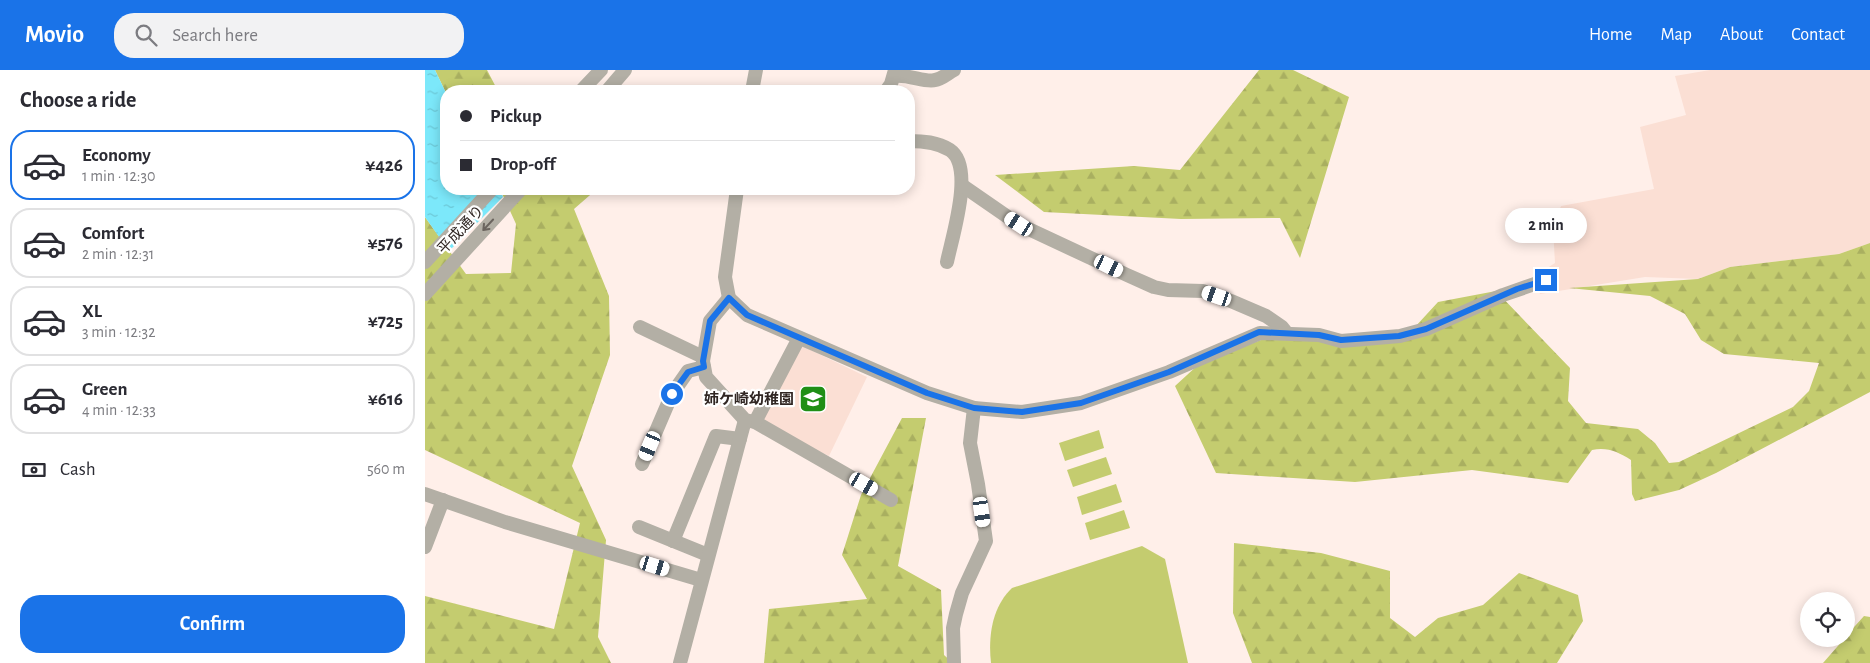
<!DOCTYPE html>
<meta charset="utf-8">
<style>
body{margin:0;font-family:"Alegreya Sans","Noto Sans JP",sans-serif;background:#f2f2f3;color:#2b2b33;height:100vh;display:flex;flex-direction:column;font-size:19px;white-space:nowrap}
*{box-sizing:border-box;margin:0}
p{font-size:16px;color:#7c7c81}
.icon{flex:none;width:28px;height:28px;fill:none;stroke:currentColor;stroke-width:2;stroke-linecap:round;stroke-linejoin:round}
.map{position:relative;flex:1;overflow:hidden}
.sheet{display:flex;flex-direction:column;background:#fff;width:425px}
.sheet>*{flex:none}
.banner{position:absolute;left:15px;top:15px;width:475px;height:110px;border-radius:20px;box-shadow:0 2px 12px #0003;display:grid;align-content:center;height:110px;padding:0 20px;background:#fff}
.fabs{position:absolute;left:1375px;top:522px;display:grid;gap:10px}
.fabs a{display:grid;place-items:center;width:55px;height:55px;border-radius:50%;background:#fff;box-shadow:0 2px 12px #0003;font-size:25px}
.end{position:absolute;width:22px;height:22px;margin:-11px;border:6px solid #1a73e8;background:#fff;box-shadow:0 0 0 2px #fff}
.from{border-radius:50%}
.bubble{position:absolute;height:35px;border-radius:18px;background:#fff;box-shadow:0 2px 12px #0003;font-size:16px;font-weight:700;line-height:35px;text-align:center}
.car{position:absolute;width:15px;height:30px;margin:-15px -8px;border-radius:6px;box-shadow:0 0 4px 1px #0007;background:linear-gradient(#fff 24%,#345 0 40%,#fff 0 76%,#345 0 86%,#fff 0)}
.banner b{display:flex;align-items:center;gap:18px;height:48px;font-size:19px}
.banner b+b{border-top:1px solid #e1e1e2}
.banner i{width:12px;height:12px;background:#2b2b33}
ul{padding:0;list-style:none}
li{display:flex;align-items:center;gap:15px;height:70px;margin:0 10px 8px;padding:0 10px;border:2px solid #e1e1e2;border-radius:20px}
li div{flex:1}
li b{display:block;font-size:19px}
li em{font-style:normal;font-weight:700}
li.selected{border-color:#1a73e8}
li>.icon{width:45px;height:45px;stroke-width:1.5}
h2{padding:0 20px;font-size:22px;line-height:60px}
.pay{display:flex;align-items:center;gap:12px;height:55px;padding:0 20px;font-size:19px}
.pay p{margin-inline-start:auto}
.primary-button{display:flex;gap:10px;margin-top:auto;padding:10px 20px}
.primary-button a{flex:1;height:58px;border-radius:20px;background:#1a73e8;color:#fff;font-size:20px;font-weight:700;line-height:58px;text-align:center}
header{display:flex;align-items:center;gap:30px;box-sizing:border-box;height:70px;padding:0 25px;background:#1a73e8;color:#fff}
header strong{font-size:24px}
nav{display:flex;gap:28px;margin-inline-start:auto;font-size:18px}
.search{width:350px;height:45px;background:#f2f2f3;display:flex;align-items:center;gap:12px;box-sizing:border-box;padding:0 18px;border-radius:20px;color:#7c7c81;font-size:19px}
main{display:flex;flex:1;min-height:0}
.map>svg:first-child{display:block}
</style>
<header>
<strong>Movio</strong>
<div class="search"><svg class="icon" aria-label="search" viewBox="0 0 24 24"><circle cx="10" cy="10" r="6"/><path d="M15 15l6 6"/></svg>Search here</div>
<nav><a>Home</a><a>Map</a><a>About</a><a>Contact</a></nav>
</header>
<main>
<section class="sheet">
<h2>Choose a ride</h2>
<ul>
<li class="selected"><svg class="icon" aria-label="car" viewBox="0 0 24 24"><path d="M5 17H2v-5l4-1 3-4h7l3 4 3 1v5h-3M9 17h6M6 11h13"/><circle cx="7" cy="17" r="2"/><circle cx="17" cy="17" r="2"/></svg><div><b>Economy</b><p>1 min · 12:30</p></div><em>¥426</em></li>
<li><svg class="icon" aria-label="car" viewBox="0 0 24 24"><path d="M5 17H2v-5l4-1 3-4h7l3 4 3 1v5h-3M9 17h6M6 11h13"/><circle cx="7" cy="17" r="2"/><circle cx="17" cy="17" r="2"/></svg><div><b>Comfort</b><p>2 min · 12:31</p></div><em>¥576</em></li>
<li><svg class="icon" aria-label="car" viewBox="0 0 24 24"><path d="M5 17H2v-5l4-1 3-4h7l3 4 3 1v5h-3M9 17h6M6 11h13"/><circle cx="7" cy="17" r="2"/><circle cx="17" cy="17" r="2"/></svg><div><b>XL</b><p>3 min · 12:32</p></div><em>¥725</em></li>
<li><svg class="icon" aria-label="car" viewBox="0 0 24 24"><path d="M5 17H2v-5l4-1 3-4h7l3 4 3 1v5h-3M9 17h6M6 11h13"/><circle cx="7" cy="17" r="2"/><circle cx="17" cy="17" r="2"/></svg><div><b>Green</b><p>4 min · 12:33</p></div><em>¥616</em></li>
</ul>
<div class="pay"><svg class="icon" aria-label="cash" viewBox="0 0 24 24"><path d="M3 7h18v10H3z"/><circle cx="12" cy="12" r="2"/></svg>Cash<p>560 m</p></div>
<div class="primary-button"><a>Confirm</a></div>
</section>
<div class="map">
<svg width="1445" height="593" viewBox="0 0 1445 593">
<defs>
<pattern id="forest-firs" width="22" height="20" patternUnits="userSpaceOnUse" patternTransform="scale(1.25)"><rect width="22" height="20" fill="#c4cc6f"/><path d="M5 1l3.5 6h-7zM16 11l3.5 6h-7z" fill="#a9af60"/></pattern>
<pattern id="water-ripples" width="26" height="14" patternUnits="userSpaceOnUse" patternTransform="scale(1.25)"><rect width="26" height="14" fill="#7ce8fa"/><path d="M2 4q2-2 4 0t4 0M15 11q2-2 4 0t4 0" fill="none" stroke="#6cc7d6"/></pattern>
</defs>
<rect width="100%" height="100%" fill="#ffefe9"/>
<g fill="#fbdfd4">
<polygon points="1285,0 1445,0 1445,173 1414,184 1305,197 1273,209 1220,207 1115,224 1108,207 1130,193 1128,158 1136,136 1229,119 1215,57 1261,45 1250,6"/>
<polygon points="371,273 442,307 404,386 333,352"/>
</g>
<g fill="url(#forest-firs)">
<polygon points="10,0 62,0 73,21 21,21 21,23"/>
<polygon points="834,0 868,0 924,27 875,188 855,148 756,149 619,142 570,105 709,96 755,100"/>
<polygon points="75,119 172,119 149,139 184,226 185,285 147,396 181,470 173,567 186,593 0,593 0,526 129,559 155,453 0,380 0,147 41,204 86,203 91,154"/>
<path d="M 1445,173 L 1445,322 L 1291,403 L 1254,420 L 1210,431 L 1207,424 L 1206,390 C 1193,382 1183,377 1167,380 L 1143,413 L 1047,400 L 930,412 L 791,403 L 750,316 L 774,294 L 841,268 L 978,270 L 1013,232 L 1071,221 L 1145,298 L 1143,331 L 1161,353 L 1213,359 L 1230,373 L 1244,393 L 1254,392 L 1368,337 L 1384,321 L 1394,293 L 1299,284 L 1276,270 L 1260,244 L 1225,226 L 1144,218 L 1273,209 L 1305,197 L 1414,184 Z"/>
<polygon points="477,348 501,348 473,496 516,520 519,585 528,593 339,593 344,539 442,529 417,485 436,425"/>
<polygon points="809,473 896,483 965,501 965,548 990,567 1013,548 1058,535 1094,503 1153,525 1158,551 1132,593 827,593 808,543"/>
<polygon points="1439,546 1445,547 1445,593 1398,593 1419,569 1421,569 1421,566"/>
</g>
<g fill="#c4cc6f">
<polygon points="674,360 679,378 640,391 634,373"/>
<polygon points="681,387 687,404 648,417 642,400"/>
<polygon points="691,414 697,432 657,445 652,427"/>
<polygon points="699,440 705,458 665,470 660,453"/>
<path d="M 717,476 L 740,489 L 763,593 L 566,593 C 563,566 567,537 587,518 Z"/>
</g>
<polygon fill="url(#water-ripples)" points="0,0 10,0 21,23 21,119 75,119 78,127 24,181 0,147"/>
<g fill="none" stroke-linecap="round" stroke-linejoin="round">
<g stroke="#b3afa5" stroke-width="14">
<path d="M 469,6 C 483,4 501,13 510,10 C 517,9 523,3 529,0"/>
<polyline points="156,21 176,0"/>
<polyline points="182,21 200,0"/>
<polyline points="327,21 331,0"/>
<polyline points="461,21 466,14 470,0"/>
<path d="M 484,71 C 498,71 512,72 525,80 C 550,97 527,167 522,192"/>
<polyline points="538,116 593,154 702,205 729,217 743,220 778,221 806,231 841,246 857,257 861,262"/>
<polyline points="312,119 300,207 304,228 322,245 502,323 549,338 597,342 656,333 744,302 835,263 894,265 916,271 975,266 1001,259 1078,225 1121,210"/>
<polyline points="0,192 67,119"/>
<polyline points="0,224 96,119"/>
<polyline points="304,228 285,251 278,291 281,307 320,350 330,352 466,430"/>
<polyline points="215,257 278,287"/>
<polyline points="330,352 374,268"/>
<polyline points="217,394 247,324 263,301 279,297"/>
<polyline points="0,424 80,452 276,510"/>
<polyline points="214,457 283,485"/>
<polyline points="248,471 291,366 315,369"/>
<polyline points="0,477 18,430"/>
<polyline points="255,593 320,350"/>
<polyline points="529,593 528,558 531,544 537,523 561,471 553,414 545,373 549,338"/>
</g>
</g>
<defs><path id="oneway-shaft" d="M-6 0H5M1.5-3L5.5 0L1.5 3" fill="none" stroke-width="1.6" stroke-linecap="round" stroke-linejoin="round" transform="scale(1.25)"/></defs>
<use stroke="#6b645e" href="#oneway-shaft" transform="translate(63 155) rotate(133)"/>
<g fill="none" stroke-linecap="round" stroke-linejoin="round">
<polyline stroke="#1a73e8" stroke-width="6" points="247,324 263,302 279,297 278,291 285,251 304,228 322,245 502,323 549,338 597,342 656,333 744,302 834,262 894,265 916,270 974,266 1001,259 1092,219 1121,210"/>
</g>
<defs>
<g id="school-square" transform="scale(1.4375)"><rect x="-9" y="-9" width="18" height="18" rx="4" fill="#1f8f16" stroke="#fff"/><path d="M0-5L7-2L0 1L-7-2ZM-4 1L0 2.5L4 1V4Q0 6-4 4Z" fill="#fff"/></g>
</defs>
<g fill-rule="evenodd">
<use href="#school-square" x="388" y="329"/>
</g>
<g text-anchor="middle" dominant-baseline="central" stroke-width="4.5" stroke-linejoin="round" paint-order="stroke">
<g font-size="15" fill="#302623" stroke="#fff">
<text transform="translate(36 160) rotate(-47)">平成通り</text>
</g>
<g font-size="15" font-weight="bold" fill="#302623" stroke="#fff" text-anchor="end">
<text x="369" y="329">姉ケ崎幼稚園</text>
</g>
</g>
</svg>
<div class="fabs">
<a><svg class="icon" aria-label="locate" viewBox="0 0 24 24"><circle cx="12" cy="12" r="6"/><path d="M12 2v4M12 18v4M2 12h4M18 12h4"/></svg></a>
</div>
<i class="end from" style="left:247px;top:324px"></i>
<i class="end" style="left:1121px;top:210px"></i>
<div class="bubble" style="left:1080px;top:138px;width:82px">2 min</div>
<i class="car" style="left:594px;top:154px;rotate:303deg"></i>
<i class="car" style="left:684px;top:196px;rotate:116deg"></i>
<i class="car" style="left:792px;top:226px;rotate:289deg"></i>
<i class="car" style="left:225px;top:376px;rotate:203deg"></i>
<i class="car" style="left:439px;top:414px;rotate:120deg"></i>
<i class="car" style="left:557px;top:442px;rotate:172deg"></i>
<i class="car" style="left:230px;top:496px;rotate:107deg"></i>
<div class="banner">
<b><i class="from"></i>Pickup</b>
<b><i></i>Drop-off</b>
</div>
</div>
</main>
